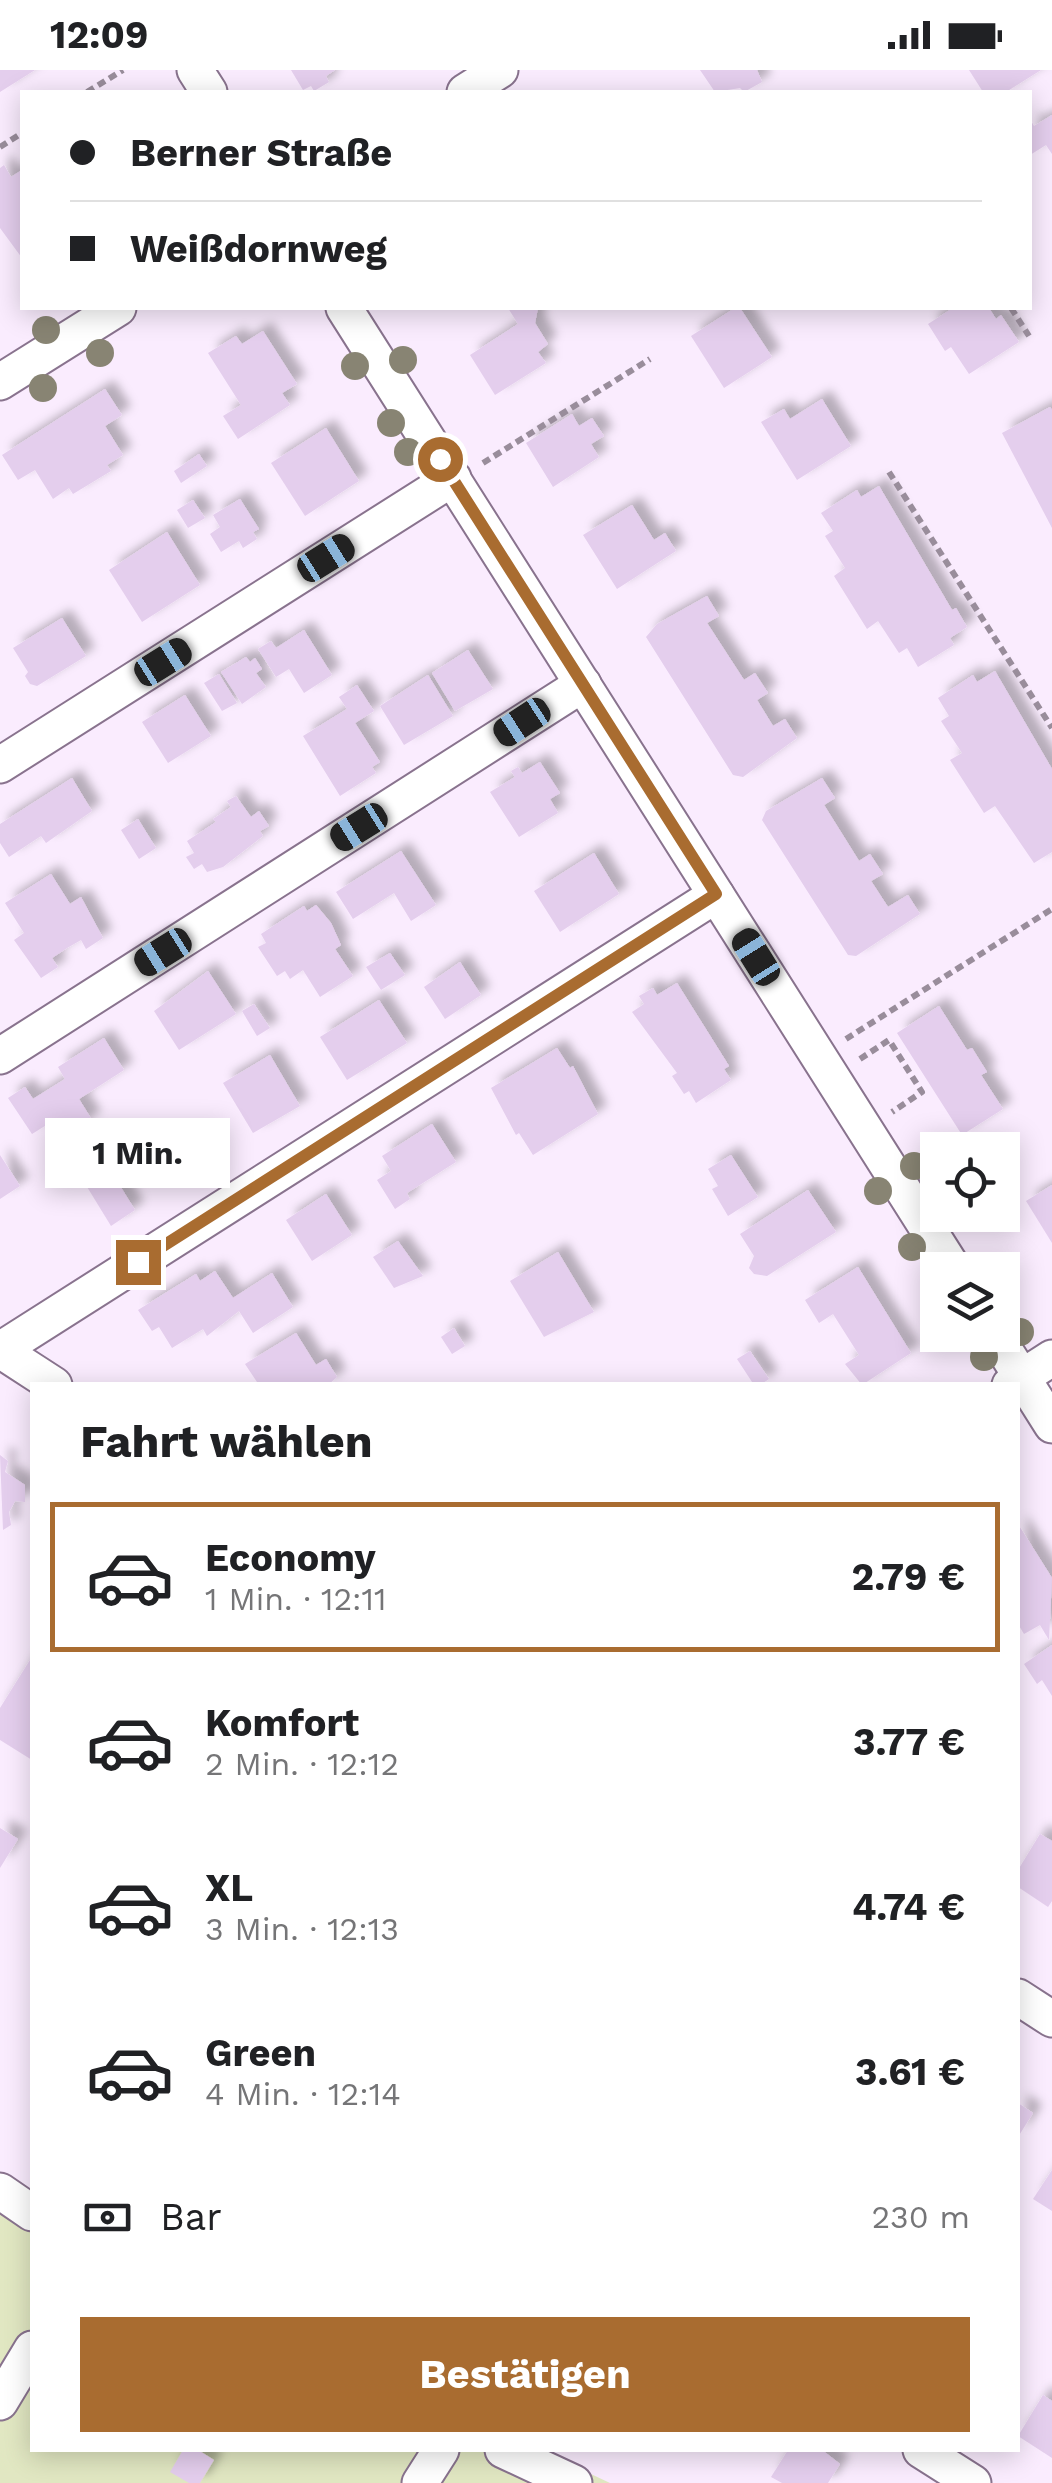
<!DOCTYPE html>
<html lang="de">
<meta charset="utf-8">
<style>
body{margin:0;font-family:"Work Sans",sans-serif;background:#f2f2f2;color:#202124;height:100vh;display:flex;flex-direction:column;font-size:38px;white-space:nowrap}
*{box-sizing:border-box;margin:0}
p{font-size:32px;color:#757577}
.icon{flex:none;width:55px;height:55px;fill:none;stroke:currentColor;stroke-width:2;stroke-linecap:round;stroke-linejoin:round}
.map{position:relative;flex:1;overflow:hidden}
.sheet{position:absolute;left:30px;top:1312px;width:990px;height:1070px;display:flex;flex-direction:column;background:#fff;border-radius:0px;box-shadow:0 5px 25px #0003}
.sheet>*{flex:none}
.top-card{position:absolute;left:20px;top:20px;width:1012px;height:220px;border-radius:0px;box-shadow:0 5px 25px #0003;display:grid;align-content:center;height:220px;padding:0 50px;background:#fff}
.buttons{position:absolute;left:920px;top:1062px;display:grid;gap:20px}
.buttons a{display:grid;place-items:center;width:100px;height:100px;border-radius:0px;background:#fff;box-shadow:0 5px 25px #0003;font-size:50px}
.end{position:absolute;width:45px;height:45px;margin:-22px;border:12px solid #a96c30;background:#fff;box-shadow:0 0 0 5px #fff}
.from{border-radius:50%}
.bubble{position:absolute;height:70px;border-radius:0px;background:#fff;box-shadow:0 5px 25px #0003;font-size:32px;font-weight:700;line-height:70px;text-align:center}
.car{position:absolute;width:30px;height:60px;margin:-30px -15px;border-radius:12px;box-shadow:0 0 8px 2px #0007;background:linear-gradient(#222 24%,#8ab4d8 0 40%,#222 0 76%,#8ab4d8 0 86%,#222 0)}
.top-card b{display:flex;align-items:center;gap:35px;height:95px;font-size:38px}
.top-card b+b{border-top:2px solid #e0e0e0}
.top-card i{width:25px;height:25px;background:#202124}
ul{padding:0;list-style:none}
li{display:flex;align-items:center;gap:30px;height:150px;margin:0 20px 15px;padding:0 30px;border:5px solid transparent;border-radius:0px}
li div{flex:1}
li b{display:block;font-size:38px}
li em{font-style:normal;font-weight:700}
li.active{border-color:#a96c30}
li>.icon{width:90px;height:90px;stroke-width:1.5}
h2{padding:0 50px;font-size:45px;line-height:120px}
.pay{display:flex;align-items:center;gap:25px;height:110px;padding:0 50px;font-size:38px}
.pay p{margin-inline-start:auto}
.cta{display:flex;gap:20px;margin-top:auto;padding:20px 50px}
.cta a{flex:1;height:115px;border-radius:0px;background:#a96c30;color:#fff;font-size:40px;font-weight:700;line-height:115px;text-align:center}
.status{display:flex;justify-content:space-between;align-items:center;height:70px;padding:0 50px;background:#fff;direction:ltr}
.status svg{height:28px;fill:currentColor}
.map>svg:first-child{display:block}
</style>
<div class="status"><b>12:09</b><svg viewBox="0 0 49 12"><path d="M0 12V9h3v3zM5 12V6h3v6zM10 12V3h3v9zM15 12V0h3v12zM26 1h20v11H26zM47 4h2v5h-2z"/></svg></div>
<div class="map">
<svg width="1052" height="2413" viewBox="0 0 1052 2413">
<defs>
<filter id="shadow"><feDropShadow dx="9" dy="-9" stdDeviation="5" flood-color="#0004"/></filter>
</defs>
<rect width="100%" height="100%" fill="#faecfe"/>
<polygon fill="#e1e7c2" points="0,2105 32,2125 32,2380 540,2380 610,2413 0,2413"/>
<g fill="#e4ceed" filter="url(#shadow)">
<polygon points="0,0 35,0 0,22"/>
<polygon points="291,0 335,0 326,6 329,12 314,21 311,16 303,20"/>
<polygon points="700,0 757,0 762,12 744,22 740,18 715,22"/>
<polygon points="969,0 1041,0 1006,22 983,22"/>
<polygon points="1052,45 1052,84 1046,75 1030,85 1030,49 1034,56"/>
<polygon points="4,95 11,107 22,100 22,188 0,158 0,98"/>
<polygon points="508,238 538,238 535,253 548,274 538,282 546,293 495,325 470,285 518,254"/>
<polygon points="735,238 740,238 772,287 724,318 691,266"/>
<polygon points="953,238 989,238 996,249 1001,245 1019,272 969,304 951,277 945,281 928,254"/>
<polygon points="263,261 297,314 282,323 290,335 238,369 223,346 241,335 208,283 236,266 242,274"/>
<polygon points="105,319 122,345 105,356 123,385 107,395 111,401 73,424 69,418 53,429 35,400 18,410 2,385"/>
<polygon points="822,329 851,376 797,410 761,352 784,339 790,349"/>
<polygon points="1050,337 1052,340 1052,458 1002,363"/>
<polygon points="572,344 579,356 592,348 604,366 591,374 599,387 553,417 526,373"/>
<polygon points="326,358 359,411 305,446 271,393"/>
<polygon points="199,384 207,396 181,413 174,401"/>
<polygon points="879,416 952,540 956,538 967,557 950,568 954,575 918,597 907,578 899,583 878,551 867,559 834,506 845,498 825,466 833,461 821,443 857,420 861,427"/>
<polygon points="240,429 259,459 253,462 257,469 243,478 239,471 221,482 210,464 220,457 213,445"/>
<polygon points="193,430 205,448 188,458 177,440"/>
<polygon points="632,435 654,470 665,463 676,481 617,519 583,465"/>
<polygon points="167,462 200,515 142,552 109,500"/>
<polygon points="707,526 719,546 707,553 744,610 755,603 768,623 757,630 773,656 785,649 797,668 743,707 733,705 646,567 657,554"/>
<polygon points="62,548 86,586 37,616 30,614 25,606 28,602 13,578"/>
<polygon points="304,560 332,605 304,623 289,599 276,607 258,579 271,571 276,578"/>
<polygon points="468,580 493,619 455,641 432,603"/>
<polygon points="246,587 250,592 255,588 262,599 256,603 266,617 242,634 221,602"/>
<polygon points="995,601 1052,699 1052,782 1034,793 995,736 984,743 950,690 962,683 941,651 949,646 938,628 973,605 977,612"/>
<polygon points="219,604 237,633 222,641 204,613"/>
<polygon points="428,605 453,646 404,675 380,636"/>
<polygon points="357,615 374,641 355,653 380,692 372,697 376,703 340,726 303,666 347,639 339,627"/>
<polygon points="185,625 211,666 168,693 142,652"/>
<polygon points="540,692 560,723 550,729 558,743 519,767 490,722 515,707 511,701 518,697 522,703"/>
<polygon points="72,708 92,741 46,773 41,766 9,787 0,773 0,754"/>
<polygon points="822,708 835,728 824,735 859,791 870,784 883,804 871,811 888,837 908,825 920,844 856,886 848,885 762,750 766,741"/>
<polygon points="236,726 251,747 259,741 269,756 260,761 263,766 223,797 207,802 202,794 194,799 186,787 194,783 187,771 216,752 213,749 231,737 227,731"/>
<polygon points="138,749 156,778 139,789 121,760"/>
<polygon points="401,781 436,835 411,851 394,823 353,849 336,822"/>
<polygon points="594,783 619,824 560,862 534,821"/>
<polygon points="51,804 70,834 81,827 103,868 86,879 81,870 67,878 52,888 58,897 41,908 14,870 24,863 5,833"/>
<polygon points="316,835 331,853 341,875 335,879 353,906 320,927 303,900 290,909 285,901 277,906 258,877 266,873 261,864 304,836 307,841"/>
<polygon points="390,883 405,905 381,920 366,897"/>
<polygon points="460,892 481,925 445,949 424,917"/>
<polygon points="208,901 236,944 179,980 154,941"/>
<polygon points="677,913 729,996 724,999 731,1010 696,1033 689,1021 684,1024 672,1006 677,1003 632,942 644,934 639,926 653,918 657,925"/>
<polygon points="379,930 407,973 347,1010 320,967"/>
<polygon points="254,934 270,958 257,966 242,941"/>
<polygon points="939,936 967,980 972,978 987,1002 981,1005 1003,1039 962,1065 897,963"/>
<polygon points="104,968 124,1000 79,1029 92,1050 59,1071 48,1054 32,1064 8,1028 25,1017 33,1029 65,1009 58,997"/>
<polygon points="557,978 570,998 573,996 598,1044 533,1085 519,1063 516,1065 491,1018"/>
<polygon points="270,985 300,1036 253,1063 223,1013"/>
<polygon points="432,1054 456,1092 407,1123 410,1129 395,1139 377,1110 391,1101 382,1086"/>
<polygon points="97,1079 135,1140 111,1156 73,1094"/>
<polygon points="0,1085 20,1116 0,1129"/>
<polygon points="731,1085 758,1127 728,1146 712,1119 718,1116 708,1099"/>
<polygon points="1052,1115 1052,1173 1026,1131"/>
<polygon points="808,1120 836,1162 767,1206 754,1204 749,1198 754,1186 740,1164"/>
<polygon points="326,1124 352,1165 312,1191 286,1150"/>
<polygon points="398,1171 423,1206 394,1218 373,1187"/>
<polygon points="558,1182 594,1242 544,1267 510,1211"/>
<polygon points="858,1197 911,1283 862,1315 845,1294 859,1285 833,1244 819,1253 805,1230"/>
<polygon points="215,1201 233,1228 272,1203 293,1237 253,1263 239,1241 207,1266 203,1259 172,1278 159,1257 152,1261 138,1240 196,1204 200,1211"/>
<polygon points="454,1258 465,1276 452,1284 441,1267"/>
<polygon points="296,1263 316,1295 326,1289 337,1307 328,1315 259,1315 245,1294"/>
<polygon points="750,1281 769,1309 760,1315 754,1315 737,1289"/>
<polygon points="0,1385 8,1391 5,1402 25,1415 25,1432 15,1431 9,1442 11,1455 3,1460"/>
<polygon points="1018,1454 1052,1508 1049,1570 1040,1555 1024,1564 1018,1554"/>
<polygon points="1052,1575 1052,1626 1042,1610 1037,1614 1024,1594"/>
<polygon points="30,1590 32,1592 32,1690 0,1670 0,1638"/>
<polygon points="0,1758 18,1769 0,1798"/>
<polygon points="1040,1764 1052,1771 1052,1831 1048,1837 1018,1817 1018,1800"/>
<polygon points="1018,2033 1033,2043 1018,2067"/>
<polygon points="1052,2100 1052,2141 1033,2129"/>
<polygon points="1043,2325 1052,2331 1052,2388 1018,2366"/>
<polygon points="183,2380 198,2380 214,2390 200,2413 189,2413 170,2402"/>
<polygon points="788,2380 822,2380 840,2394 828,2413 782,2413 771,2407"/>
</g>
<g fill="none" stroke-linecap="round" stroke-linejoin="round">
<g stroke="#89738e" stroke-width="39">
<g id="minor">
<polyline points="195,0 209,22"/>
<polyline points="465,22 500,0"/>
<polyline points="344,238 954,1200"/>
<polyline points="0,312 118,238"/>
<polyline points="0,695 453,408"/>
<polyline points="0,986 583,614"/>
<polyline points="995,1265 1052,1355"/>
<polyline points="0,1280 716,825"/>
<polyline points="0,1280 54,1315"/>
<polyline points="1010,1315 1052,1288"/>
<polyline points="1018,1927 1052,1949"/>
<polyline points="0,2121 32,2143"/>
<polyline points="0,2332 32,2279"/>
<polyline points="503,2380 574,2413"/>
<polyline points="921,2380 973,2413"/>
<polyline points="420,2413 441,2380"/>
</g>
</g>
<g stroke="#998d9b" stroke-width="6" stroke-dasharray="8 5" stroke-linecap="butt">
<polyline points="87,22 123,0"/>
<polyline points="0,77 22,63"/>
<polyline points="1011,238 1029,266"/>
<polyline points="483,393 650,289"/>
<polyline points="889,402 1052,658"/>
<polyline points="846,969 1052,839"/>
<polyline points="860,989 889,970 922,1022 892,1042"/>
</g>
<use href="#minor" stroke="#fff" stroke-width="35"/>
</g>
<g fill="#888473">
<circle cx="46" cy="260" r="14"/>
<circle cx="100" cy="283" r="14"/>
<circle cx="403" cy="290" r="14"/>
<circle cx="355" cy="296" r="14"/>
<circle cx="43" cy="318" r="14"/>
<circle cx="391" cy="353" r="14"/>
<circle cx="408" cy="382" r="14"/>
<circle cx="914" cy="1096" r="14"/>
<circle cx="878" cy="1121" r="14"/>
<circle cx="912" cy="1177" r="14"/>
<circle cx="1020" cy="1262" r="14"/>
<circle cx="984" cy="1287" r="14"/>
</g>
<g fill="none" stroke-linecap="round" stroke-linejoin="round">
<polyline stroke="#a96c30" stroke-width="12" points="138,1192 716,824 440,389"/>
</g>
</svg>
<div class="buttons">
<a><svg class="icon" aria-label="locate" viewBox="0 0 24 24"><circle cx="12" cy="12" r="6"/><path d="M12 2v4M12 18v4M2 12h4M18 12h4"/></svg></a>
<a><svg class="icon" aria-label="layers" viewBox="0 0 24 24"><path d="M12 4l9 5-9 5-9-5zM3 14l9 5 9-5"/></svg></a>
</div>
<i class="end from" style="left:440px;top:389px"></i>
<i class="end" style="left:138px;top:1192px"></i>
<div class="bubble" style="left:45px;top:1048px;width:185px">1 Min.</div>
<i class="car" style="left:326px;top:488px;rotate:58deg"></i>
<i class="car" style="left:163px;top:592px;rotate:58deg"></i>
<i class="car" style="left:522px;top:652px;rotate:237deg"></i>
<i class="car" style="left:359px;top:757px;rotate:238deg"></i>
<i class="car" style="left:163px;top:882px;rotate:238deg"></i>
<i class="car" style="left:756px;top:887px;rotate:328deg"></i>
<div class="top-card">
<b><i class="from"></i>Berner Straße</b>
<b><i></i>Weißdornweg</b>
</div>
<section class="sheet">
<h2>Fahrt wählen</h2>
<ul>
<li class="active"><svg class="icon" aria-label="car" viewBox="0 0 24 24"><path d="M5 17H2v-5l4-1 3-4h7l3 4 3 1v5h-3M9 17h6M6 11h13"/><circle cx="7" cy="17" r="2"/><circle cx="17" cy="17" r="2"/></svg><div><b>Economy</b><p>1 Min. · 12:11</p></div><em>2.79 €</em></li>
<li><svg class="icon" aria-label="car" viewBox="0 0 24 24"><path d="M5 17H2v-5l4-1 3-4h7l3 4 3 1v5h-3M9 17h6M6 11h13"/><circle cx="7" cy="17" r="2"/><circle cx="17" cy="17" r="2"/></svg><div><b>Komfort</b><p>2 Min. · 12:12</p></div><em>3.77 €</em></li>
<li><svg class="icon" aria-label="car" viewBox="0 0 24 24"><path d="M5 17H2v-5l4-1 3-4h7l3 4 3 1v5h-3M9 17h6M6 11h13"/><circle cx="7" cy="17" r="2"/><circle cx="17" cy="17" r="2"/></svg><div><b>XL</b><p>3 Min. · 12:13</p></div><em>4.74 €</em></li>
<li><svg class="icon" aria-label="car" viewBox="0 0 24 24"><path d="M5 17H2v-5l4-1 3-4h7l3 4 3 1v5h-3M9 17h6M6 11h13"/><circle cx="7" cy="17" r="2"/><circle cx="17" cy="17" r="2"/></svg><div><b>Green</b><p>4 Min. · 12:14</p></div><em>3.61 €</em></li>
</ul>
<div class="pay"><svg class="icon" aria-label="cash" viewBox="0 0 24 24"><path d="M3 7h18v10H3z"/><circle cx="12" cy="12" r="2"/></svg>Bar<p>230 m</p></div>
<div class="cta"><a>Bestätigen</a></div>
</section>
</div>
